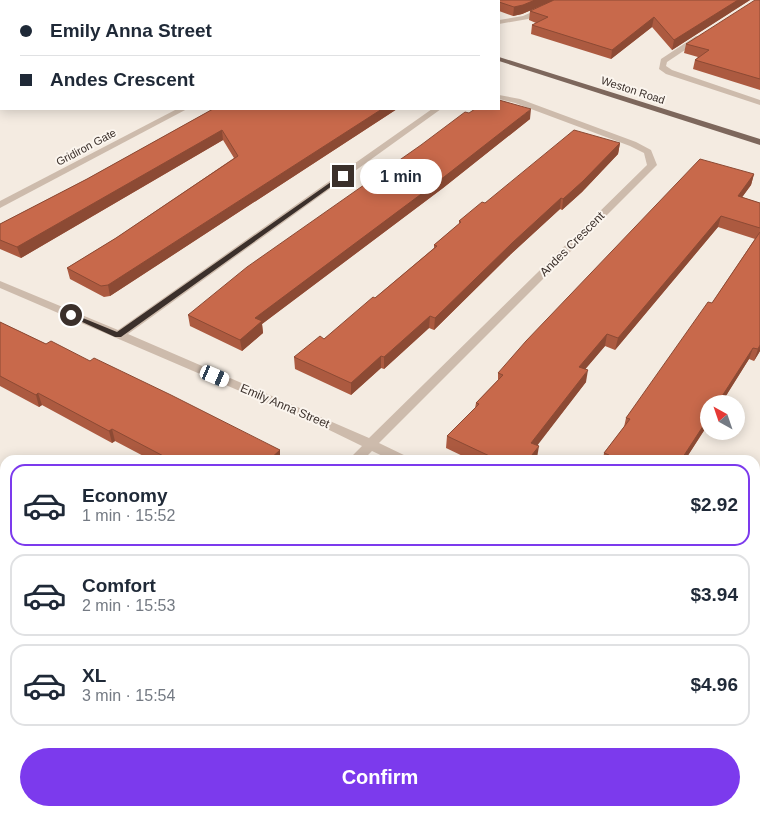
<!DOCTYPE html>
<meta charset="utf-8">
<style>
body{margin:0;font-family:Arial,sans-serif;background:#f6f6f7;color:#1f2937;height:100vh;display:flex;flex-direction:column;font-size:19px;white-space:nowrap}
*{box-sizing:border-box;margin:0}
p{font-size:16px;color:#747a83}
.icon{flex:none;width:28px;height:28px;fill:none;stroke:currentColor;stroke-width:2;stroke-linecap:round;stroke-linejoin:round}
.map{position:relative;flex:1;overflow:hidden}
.side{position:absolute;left:0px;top:455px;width:760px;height:361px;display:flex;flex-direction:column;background:#fff;border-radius:15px 15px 0 0;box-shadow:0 2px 12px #0003}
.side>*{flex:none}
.hud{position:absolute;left:0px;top:0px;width:500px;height:110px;box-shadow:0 2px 12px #0003;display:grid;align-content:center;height:110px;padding:0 20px;background:#fff}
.needle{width:32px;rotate:320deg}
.controls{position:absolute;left:700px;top:395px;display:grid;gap:10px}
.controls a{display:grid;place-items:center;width:45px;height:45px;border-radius:50%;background:#fff;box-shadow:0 2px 12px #0003;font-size:25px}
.end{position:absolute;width:22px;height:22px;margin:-11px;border:6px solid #3b302b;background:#fff;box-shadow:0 0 0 2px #fff}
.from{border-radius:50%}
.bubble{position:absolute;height:35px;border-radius:18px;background:#fff;box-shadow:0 2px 12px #0003;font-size:16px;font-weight:800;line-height:35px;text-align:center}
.car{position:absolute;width:15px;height:30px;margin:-15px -8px;border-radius:6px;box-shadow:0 0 4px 1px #0007;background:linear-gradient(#fff 24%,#345 0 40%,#fff 0 76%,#345 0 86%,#fff 0)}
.hud b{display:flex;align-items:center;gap:18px;height:48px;font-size:19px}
.hud b+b{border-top:1px solid #e0e1e3}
.hud i{width:12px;height:12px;background:#1f2937}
ul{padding:9px 0 0;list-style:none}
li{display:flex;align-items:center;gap:15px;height:82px;margin:0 10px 8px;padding:0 10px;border:2px solid #e0e1e3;border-radius:15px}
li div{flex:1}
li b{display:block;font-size:19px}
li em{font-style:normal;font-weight:800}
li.current{border-color:#7c3aed}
li>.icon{width:45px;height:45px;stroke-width:1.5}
.cta{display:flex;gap:10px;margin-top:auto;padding:10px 20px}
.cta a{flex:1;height:58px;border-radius:30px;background:#7c3aed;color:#fff;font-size:20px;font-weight:800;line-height:58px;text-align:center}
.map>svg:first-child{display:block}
</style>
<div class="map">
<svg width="760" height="816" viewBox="0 0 760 816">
<rect width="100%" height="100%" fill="#f4ebe1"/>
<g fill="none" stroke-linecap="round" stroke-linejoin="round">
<g fill="#cdbbac" fill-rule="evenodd">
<rect x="416" y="0" width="10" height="1"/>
<polygon points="559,0 567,0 528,19 499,24 499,20 523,16"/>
<polygon points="696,36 703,38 667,62 666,66 672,70 760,100 760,105 666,74 659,69 661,59"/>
<polygon points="499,95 520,99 636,142 651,150 657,165 379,443 408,457 410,460 391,460 372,451 363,460 348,460 362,446 321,426 0,288 0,281 118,330 432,109 441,109 128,334 369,438 647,165 644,153 630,146 515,103 499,99"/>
<polygon points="177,109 187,109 0,208 0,201"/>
<polygon points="760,472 760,489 755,491 755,474"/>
<polygon points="755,623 760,624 760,638 755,636"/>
<polygon points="0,643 5,645 5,661 0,659"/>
<polygon points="5,784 5,804 0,806 0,785"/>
<polygon points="569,811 587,811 585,816 567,816"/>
</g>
<g fill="#7d675c" fill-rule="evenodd">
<rect x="298" y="0" width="10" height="1"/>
<rect x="339" y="0" width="10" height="1"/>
<polygon points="499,57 760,139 760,145 499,61"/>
</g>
</g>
<g fill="#ac5a40">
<polygon points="460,0 750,0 672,50 652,27 611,59 531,34 532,25 536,23 529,20 530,11 548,3 522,14 513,16 499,11 499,1 464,1"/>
<polygon points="760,0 760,90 693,69 695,60 698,57 684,53 686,44"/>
<polygon points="213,109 397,109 110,296 104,297 70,279 67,268 116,238 234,158 223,140 21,258 0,249 0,224 87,179"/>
<polygon points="469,113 530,119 443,188 262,324 263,333 242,351 190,326 188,315"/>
<polygon points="620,143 618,154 582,192 562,210 560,209 511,254 434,330 429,328 384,369 381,368 351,395 295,369 294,357 324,339 375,298 434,248 434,245 459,224 459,221 485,203"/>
<polygon points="754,174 751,185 742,197 760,203 760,351 754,361 749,359 685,460 603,460 604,453 624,427 626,418 712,303 755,239 718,227 615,350 605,346 585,369 586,382 537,445 537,458 536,460 471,460 446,448 447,436 475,408 476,403 498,380 498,373"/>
<polygon points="0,322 46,344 280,450 280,460 151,460 115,441 112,443 42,405 39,407 0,386"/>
<polygon points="755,689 760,691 760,796 755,794"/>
</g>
<g fill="#8c4a34">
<polygon points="535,0 554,0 522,14 513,16 514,7"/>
<polygon points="738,0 750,0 672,50 674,40"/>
<polygon points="654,17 652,27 611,59 612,50"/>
<polygon points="382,109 397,109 110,296 108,285"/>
<polygon points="531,109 530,119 443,188 262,324 263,333 242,351 240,340 255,318"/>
<polygon points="222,130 223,140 21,258 17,247"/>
<polygon points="620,143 618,154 582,192 562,210 563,199"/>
<polygon points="754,174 751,185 735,207 738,196"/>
<polygon points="561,198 560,209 511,254 434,330 435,318 512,243"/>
<polygon points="721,216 718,227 615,350 618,338"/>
<polygon points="430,316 429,328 384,369 384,357"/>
<polygon points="607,334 605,346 577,379 579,367"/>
<polygon points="760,345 760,351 754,361 758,349"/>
<polygon points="753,348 749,359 721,404 717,404"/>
<polygon points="381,356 381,368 351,395 351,383"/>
<polygon points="588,370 586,382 530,455 531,443"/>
<polygon points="38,393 42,405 39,407 36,395"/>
<polygon points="709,417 709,423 685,460 681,460"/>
<polygon points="112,429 115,441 112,443 109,431"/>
<polygon points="539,446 537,458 536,460 528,460"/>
<polygon points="280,450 280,460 269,460"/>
<polygon points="456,811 462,811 459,816 454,816"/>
</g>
<g fill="#c8694b" stroke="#8c4a34">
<polygon points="491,0 535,0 523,5 514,7 499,2 499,1"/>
<polygon points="554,0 738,0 674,40 654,17 612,50 532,25 548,17 530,11"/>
<polygon points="755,0 760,0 760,79 695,60 709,50 686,44"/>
<polygon points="499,100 531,109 444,177 255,318 262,321 240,340 188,315 247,267 421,145 465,112 469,113 475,109 499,109"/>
<polygon points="213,109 382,109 108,285 101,286 67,268 116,238 238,156 222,130 17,247 0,240 0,224 87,179"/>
<polygon points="574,130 620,143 583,181 563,199 561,198 512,243 435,318 430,316 384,357 381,356 351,383 294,357 320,336 324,339 373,297 375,298 437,246 434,245 461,222 459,221 482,202 485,203"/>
<polygon points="700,159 754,174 738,196 760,203 760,228 721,216 618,338 607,334 579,367 588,370 531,443 539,446 528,460 498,460 447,436 479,404 476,403 503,375 498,373 526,341"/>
<polygon points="760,232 760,345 758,349 753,348 717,404 709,404 709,417 681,460 606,460 609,455 604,453 630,419 626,418 708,302 712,303"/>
<polygon points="0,322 46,344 51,341 90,361 94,358 171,395 280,450 269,460 171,460 112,429 109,431 38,393 36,395 0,376"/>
<polygon points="755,689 760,691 760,782 755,780"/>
<polygon points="339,811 456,811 454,816 336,816"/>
</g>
<polygon fill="#3b302b" points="341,175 346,176 121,337 115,337 67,315 73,314 117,332"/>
<g text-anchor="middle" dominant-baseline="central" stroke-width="4" stroke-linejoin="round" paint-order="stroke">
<g font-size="11" fill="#3b302b" stroke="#fbf5ee">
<text transform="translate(633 90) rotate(18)">Weston Road</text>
<text transform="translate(86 147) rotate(-28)">Gridiron Gate</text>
</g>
<g font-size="12" fill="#3b302b" stroke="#fbf5ee">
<text transform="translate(572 244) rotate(-45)">Andes Crescent</text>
<text transform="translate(285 406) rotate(23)">Emily Anna Street</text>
</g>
</g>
</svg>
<div class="controls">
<a><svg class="needle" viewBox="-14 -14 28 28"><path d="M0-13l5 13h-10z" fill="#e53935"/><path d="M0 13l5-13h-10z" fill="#747a83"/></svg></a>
</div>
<i class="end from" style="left:71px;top:315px"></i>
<i class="end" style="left:343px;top:176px"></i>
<div class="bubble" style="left:360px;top:159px;width:82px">1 min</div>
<i class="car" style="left:215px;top:376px;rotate:113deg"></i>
<div class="hud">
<b><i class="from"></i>Emily Anna Street</b>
<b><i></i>Andes Crescent</b>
</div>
<section class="side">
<ul>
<li class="current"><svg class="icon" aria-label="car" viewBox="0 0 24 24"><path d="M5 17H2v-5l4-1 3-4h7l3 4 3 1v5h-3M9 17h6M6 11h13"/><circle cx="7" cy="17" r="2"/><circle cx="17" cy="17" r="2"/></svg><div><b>Economy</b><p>1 min · 15:52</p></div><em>$2.92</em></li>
<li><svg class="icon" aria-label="car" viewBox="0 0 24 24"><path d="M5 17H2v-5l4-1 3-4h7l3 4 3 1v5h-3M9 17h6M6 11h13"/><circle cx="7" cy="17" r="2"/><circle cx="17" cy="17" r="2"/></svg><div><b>Comfort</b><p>2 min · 15:53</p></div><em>$3.94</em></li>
<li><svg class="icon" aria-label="car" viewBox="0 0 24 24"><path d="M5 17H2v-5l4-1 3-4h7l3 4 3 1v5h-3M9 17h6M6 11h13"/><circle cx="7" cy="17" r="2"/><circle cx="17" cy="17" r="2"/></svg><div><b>XL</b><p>3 min · 15:54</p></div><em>$4.96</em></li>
</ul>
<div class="cta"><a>Confirm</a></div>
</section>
</div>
